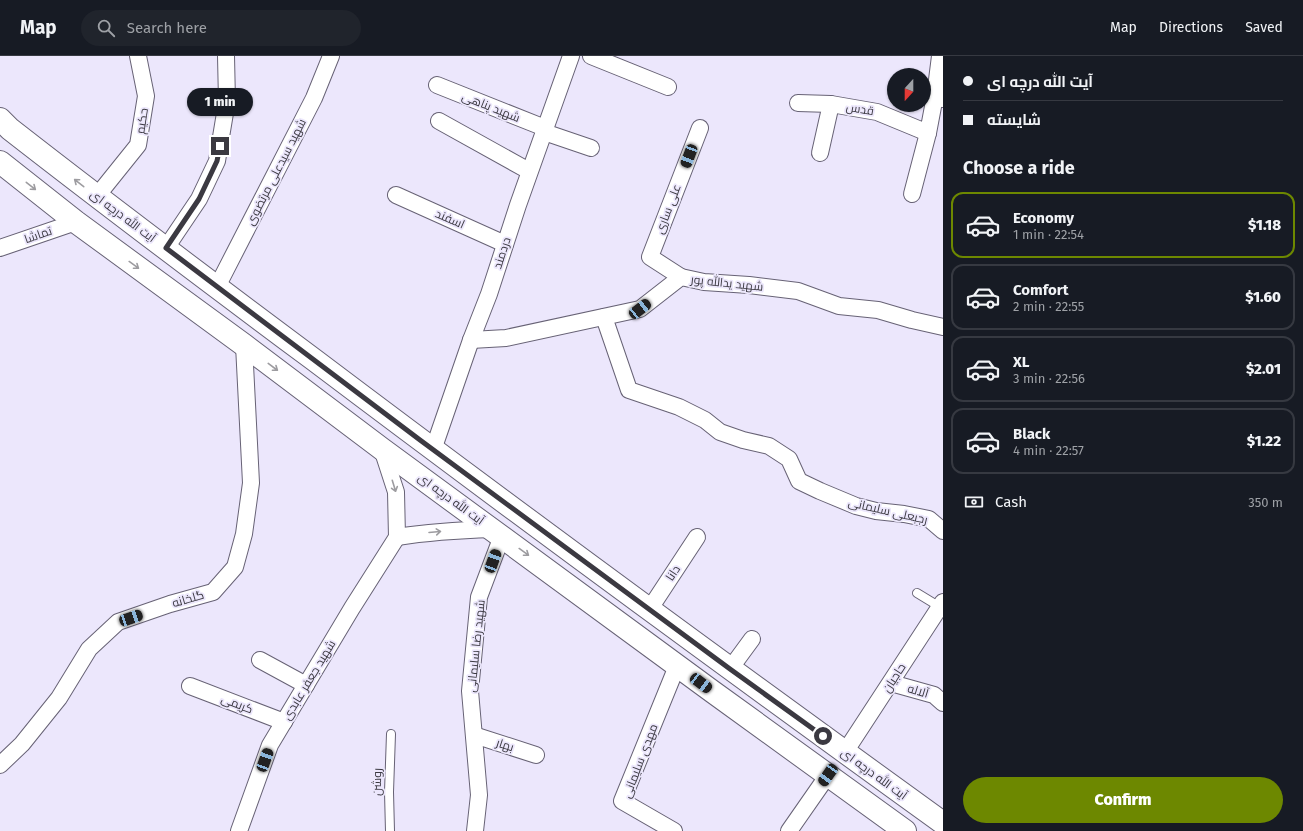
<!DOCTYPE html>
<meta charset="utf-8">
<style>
body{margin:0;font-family:"Fira Sans",Cairo,sans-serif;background:#20242c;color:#f1f3f6;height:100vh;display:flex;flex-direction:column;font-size:15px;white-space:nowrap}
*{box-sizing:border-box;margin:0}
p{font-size:13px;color:#9ea1a6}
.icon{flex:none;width:22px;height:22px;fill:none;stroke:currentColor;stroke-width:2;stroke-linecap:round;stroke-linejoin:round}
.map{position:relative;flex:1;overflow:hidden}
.side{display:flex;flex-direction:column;background:#171b24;width:360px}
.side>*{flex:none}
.hud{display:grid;align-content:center;height:88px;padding:0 20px;background:#171b24}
.needle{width:26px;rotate:201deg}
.tools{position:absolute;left:887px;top:12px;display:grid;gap:8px}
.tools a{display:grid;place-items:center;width:44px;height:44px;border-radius:50%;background:#171b24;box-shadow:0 1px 3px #0004;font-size:20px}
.end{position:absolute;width:18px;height:18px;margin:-9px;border:5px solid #3b3941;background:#fff;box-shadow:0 0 0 2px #fff}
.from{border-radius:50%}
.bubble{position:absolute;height:28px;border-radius:14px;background:#171b24;box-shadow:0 1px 3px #0004;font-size:13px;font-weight:800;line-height:28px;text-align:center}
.car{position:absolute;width:12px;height:24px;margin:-12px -6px;border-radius:5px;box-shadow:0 0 3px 1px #0007;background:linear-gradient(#222 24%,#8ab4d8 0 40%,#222 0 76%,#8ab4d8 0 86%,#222 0)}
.hud b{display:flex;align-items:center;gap:14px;height:38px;font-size:15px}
.hud b+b{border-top:1px solid #363941}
.hud i{width:10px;height:10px;background:#f1f3f6}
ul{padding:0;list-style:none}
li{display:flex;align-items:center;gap:12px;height:66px;margin:0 8px 6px;padding:0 12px;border:2px solid #363941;border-radius:12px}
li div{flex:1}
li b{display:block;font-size:15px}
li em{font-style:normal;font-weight:800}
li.active{border-color:#6d8800}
li>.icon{width:36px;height:36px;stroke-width:1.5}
h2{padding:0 20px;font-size:18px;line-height:48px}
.pay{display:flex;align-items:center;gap:10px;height:44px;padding:0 20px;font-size:15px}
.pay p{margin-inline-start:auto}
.cta{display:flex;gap:8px;margin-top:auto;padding:8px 20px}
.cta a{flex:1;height:46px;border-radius:24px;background:#6d8800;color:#fff;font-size:16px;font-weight:800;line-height:46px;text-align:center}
header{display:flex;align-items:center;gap:24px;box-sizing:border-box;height:56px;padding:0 20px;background:#171b24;border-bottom:1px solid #363941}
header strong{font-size:19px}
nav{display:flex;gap:22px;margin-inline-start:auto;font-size:14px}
.search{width:280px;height:36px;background:#20242c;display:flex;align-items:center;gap:10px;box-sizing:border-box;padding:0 14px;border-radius:22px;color:#9ea1a6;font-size:15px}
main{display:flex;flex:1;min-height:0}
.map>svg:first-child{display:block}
</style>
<header>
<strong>Map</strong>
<div class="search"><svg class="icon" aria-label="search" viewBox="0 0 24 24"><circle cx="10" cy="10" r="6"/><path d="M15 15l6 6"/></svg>Search here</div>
<nav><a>Map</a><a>Directions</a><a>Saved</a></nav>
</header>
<main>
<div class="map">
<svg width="943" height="775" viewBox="0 0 943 775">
<rect width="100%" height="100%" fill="#ece7fc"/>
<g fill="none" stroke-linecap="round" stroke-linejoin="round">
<g stroke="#676275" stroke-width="10">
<g id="service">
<polyline points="917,537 940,551"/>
<polyline points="390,775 389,736 391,678"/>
</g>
</g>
<g stroke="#676275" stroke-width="18">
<g id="minor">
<polyline points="591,0 668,31"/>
<polyline points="940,0 935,40 943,43"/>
<polyline points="437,29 545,72"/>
<polyline points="798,47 831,48 877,56 928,77 935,40"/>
<polyline points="439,65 529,115"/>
<polyline points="544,76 591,92"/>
<polyline points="820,97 831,48"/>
<polyline points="912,138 928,77"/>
<polyline points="396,139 505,188"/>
<polyline points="97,140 138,89 146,40 138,0"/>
<polyline points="0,192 76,166"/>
<polyline points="166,192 199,143 217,105 227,45 226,0"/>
<polyline points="681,221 650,201 700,72"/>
<polyline points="217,231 314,42 331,0"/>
<polyline points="604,261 629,334 679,351 705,364 720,376 743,384 769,390 789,403 799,425 820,435 856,450 876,455 904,458 929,463 943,475"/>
<polyline points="471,284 506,282 640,253 681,221 704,226 749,229 798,235 839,250 878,254 912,264 943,271"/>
<polyline points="433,394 471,284 489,238 518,149 571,0"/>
<path d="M 397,481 C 429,476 460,474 492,473"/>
<polyline points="649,554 697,481"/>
<polyline points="260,604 306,629"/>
<polyline points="730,613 752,583"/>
<polyline points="891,627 934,639 943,647"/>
<polyline points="190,630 284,666"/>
<polyline points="474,679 536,699"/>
<polyline points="845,696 943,546"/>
<polyline points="0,709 22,688 59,642 89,593 118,566 170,548 213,536 235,511 244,478 251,427 244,289"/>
<polyline points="239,775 270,689 352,552 397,481 396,436 382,393"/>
<polyline points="475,775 479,739 470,635 479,541 502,480"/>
<polyline points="674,775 622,745 677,610"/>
<polyline points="789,775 828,719"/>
</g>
</g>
<g stroke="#676275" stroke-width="24">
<g id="primary">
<path d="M 0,63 L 10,73 C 110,151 211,227 313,303 C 521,460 731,614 943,767"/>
<polyline points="0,106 76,166 244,289 382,393 713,636 905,775"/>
</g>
</g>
<use href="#service" stroke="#fff" stroke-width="8"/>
<use href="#minor" stroke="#fff" stroke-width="16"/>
<use href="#primary" stroke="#fff" stroke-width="22"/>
</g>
<defs><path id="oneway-shaft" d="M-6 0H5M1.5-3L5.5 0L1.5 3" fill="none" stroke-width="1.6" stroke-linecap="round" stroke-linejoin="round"/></defs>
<g stroke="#9d9ca0">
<use href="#oneway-shaft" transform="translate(79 127) rotate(-142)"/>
<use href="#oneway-shaft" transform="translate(31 130) rotate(38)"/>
<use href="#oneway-shaft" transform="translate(134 209) rotate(36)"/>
<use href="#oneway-shaft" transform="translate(273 311) rotate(37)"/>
<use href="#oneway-shaft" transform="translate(394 430) rotate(73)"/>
<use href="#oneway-shaft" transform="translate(435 476) rotate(-5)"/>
<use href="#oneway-shaft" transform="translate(524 496) rotate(36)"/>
</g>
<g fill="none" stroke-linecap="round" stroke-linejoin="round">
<polyline stroke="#3b3941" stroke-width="5" points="220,90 217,105 199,143 166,192 420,384 730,613 823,680"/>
</g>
<g text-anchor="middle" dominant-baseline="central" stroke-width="3.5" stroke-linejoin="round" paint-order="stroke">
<g font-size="12" fill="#3b3941" stroke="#ece7fc">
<text transform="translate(491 51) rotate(22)">شهید پناهی</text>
<text transform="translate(860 53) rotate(10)">قدس</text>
<text transform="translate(142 65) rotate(-81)">حکیم</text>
<text transform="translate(276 116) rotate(-63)">شهید سیدعلی مرتضوی</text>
<text transform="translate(668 153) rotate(-69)">علی ساری</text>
<text transform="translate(123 160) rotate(37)">آیت الله درچه ای</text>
<text transform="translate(450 163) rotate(24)">اسفند</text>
<text transform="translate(38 179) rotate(-19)">تماشا</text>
<text transform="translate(502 197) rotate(-72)">دردمند</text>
<text transform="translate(727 227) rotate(6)">شهید یدالله پور</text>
<text transform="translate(451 443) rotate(36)">آیت الله درچه ای</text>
<text transform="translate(888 455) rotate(13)">رجبعلی سلیمانی</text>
<text transform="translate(673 517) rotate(-57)">دانا</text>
<text transform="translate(188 543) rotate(-16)">گلخانه</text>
<text transform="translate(476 590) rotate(-84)">شهید رضا سلیمانی</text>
<text transform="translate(894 622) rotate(-57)">حاجیان</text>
<text transform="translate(309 624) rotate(-59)">شهید جعفر عابدی</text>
<text transform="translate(918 635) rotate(17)">آلاله</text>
<text transform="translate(237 648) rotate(21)">کریمی</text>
<text transform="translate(505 689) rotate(18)">بهار</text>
<text transform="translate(640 705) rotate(-69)">مهدی سلیمانی</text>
<text transform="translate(874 718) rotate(36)">آیت الله درچه ای</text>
<text transform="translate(377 726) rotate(-89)">روشن</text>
</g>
</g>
</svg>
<div class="tools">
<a><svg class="needle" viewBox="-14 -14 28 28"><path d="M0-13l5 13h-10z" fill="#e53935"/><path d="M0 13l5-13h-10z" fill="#9ea1a6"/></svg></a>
</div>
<i class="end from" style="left:823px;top:680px"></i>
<i class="end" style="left:220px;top:90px"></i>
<div class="bubble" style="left:187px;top:32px;width:66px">1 min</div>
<i class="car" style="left:689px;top:100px;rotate:201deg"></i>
<i class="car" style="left:640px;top:253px;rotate:52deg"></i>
<i class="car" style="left:493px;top:505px;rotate:20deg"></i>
<i class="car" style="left:131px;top:562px;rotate:71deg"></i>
<i class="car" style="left:701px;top:627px;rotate:127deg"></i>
<i class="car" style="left:265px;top:704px;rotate:20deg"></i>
<i class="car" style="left:828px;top:719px;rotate:215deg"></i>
</div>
<section class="side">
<div class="hud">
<b><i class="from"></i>آیت الله درچه ای</b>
<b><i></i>شایسته</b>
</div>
<h2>Choose a ride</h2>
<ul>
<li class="active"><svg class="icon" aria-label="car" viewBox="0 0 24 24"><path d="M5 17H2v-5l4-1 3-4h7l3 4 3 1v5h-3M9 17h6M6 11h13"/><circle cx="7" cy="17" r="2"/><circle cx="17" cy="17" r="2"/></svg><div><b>Economy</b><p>1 min · 22:54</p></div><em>$1.18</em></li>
<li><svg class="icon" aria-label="car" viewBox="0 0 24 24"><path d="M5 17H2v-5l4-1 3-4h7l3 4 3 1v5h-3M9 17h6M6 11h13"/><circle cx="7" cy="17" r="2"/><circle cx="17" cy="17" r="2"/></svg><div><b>Comfort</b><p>2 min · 22:55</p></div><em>$1.60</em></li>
<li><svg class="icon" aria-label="car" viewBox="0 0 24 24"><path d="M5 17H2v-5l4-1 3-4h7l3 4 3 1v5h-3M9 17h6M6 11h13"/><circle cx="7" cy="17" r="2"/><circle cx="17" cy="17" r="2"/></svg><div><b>XL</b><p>3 min · 22:56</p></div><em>$2.01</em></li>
<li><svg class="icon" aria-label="car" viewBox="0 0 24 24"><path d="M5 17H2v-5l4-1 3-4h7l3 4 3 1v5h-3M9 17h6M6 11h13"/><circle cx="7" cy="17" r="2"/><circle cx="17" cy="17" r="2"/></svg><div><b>Black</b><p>4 min · 22:57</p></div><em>$1.22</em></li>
</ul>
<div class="pay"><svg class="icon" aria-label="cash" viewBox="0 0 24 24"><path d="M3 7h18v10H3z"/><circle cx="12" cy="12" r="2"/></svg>Cash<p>350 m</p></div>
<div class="cta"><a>Confirm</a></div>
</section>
</main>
